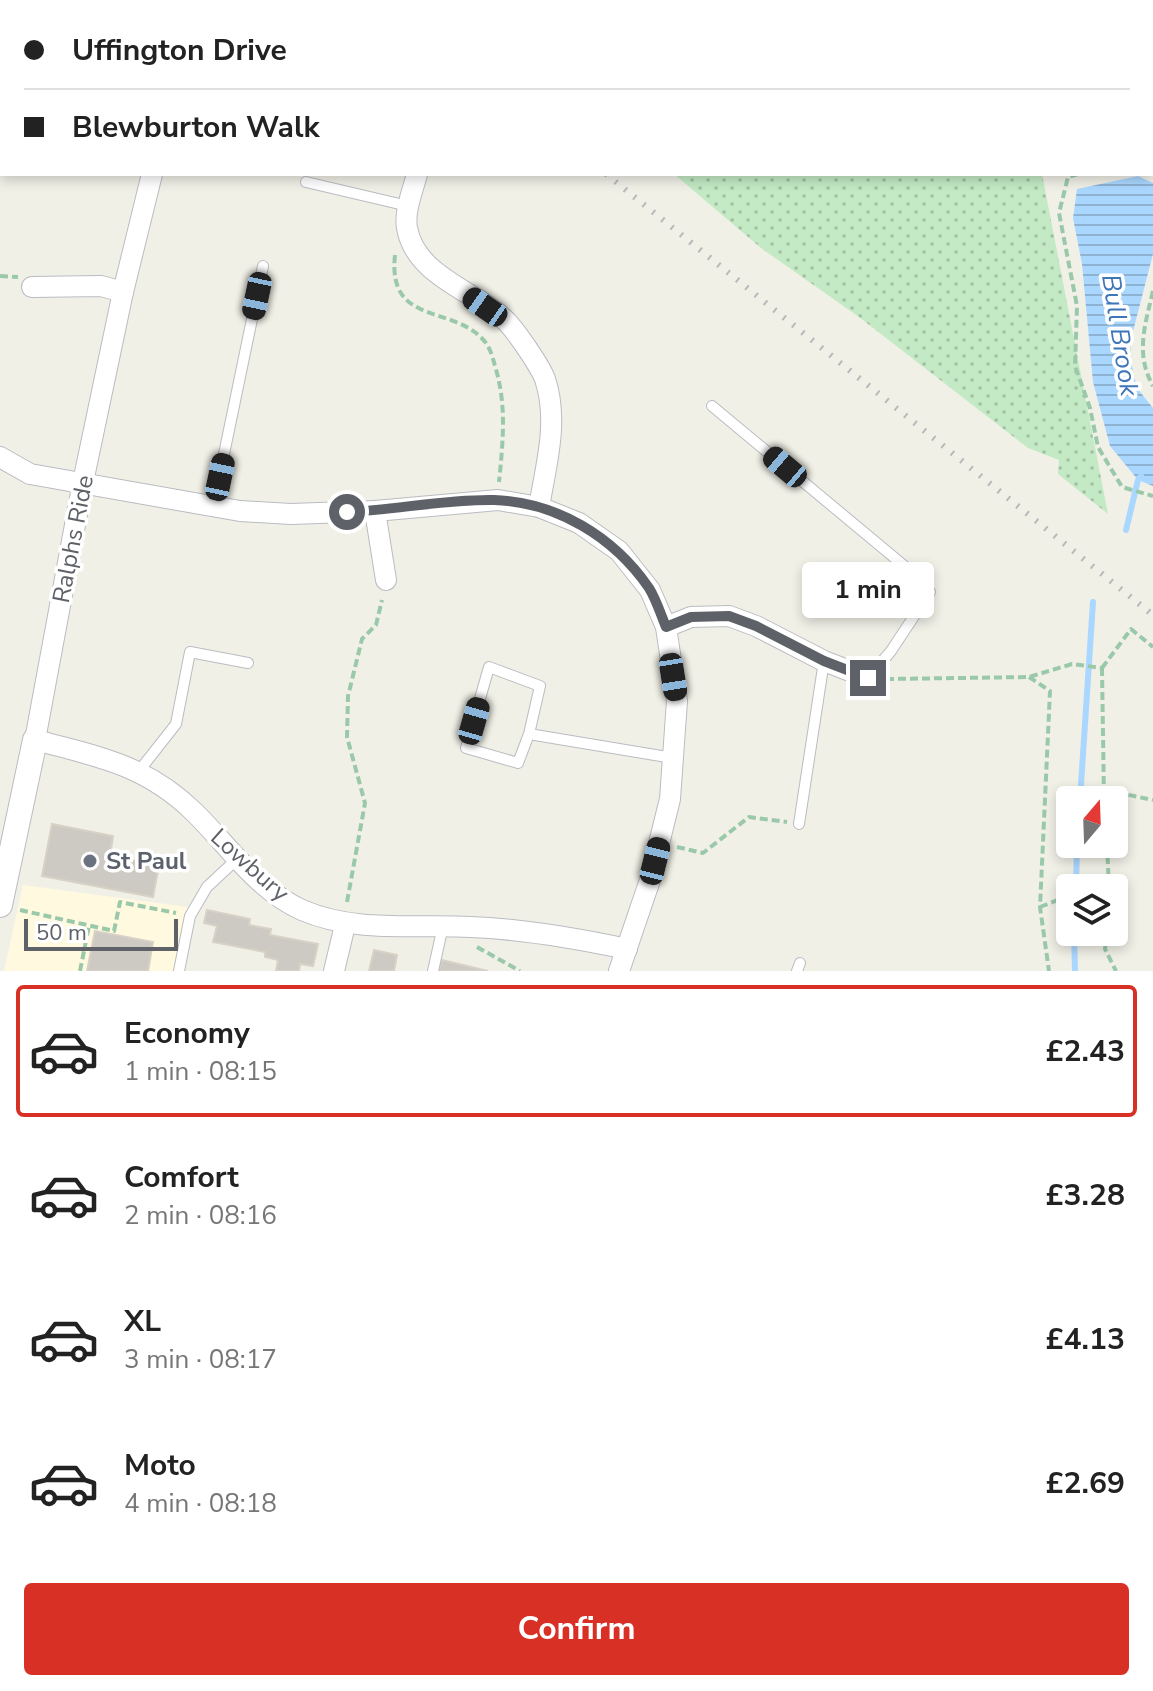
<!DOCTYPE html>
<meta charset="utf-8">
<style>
body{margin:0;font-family:"Nunito Sans",sans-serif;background:#f2f2f2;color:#222;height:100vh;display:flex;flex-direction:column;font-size:30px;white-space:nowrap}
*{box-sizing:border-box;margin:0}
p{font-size:26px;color:#767676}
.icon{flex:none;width:44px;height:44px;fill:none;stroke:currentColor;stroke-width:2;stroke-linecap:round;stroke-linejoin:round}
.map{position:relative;height:971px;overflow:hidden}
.panel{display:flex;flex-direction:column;background:#fff;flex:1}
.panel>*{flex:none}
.guide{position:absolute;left:0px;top:0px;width:1154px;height:176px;box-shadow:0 4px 12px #0003;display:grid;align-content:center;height:176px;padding:0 24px;background:#fff}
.needle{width:52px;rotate:19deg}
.fabs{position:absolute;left:1056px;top:786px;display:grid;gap:16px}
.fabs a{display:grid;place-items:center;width:72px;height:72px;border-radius:8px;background:#fff;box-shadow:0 4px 12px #0003;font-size:40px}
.scale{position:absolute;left:24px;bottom:20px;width:154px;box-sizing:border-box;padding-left:8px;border:4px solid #5e6268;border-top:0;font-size:22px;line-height:28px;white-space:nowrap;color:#5e6268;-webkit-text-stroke:6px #fff;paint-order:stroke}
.end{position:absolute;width:36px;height:36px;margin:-18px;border:10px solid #5e6268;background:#fff;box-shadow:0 0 0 4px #fff}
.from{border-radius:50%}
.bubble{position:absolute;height:56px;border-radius:8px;background:#fff;box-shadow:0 4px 12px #0003;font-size:26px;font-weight:700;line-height:56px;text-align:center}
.car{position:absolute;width:24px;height:48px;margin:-24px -12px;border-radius:10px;box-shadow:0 0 6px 2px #0007;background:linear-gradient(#222 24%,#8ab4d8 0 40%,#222 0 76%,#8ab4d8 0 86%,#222 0)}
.guide b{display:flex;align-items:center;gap:28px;height:76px;font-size:30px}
.guide b+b{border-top:2px solid #e0e0e0}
.guide i{width:20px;height:20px;background:#222}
ul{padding:14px 0 0;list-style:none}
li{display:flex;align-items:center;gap:24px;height:132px;margin:0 16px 12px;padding:0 8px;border:4px solid transparent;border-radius:8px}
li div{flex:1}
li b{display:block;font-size:30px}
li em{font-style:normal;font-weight:700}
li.on{border-color:#d93025}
li>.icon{width:72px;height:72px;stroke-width:1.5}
.cta{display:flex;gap:16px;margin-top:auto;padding:16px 24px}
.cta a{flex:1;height:92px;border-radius:8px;background:#d93025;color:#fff;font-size:32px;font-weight:700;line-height:92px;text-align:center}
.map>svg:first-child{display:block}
</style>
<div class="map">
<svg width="1153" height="971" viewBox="0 0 1153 971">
<defs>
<pattern id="forest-crowns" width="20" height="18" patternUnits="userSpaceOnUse" patternTransform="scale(2)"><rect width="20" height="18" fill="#c3eac4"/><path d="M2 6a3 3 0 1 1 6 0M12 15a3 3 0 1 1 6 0" fill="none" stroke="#a2c1a3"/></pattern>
<pattern id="park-dots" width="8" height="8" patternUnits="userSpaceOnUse" patternTransform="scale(2)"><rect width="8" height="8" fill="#c3eac4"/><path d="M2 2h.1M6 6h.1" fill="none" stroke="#a2c1a3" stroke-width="1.8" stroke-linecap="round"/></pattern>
<pattern id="water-rules" width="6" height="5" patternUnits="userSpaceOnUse" patternTransform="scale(2)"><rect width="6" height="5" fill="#aad7ff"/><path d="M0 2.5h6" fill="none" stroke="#8eb2d2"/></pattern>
</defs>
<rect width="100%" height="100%" fill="#f1f0e7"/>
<polygon fill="#fff9df" points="23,885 188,907 173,971 4,971"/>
<polygon fill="url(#forest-crowns)" points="1003,0 1153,0 1153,175 1150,174 1152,174 1152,2"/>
<g fill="url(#park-dots)">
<polygon points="467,0 977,0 979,2 469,2"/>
<polygon points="674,174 1042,174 1108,514 1058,474 1059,460 1028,448 859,317 761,248"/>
</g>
<polygon fill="url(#water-rules)" points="1138,176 1153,183 1153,254 1130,343 1132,366 1137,388 1153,408 1153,486 1138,480 1110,446 1093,382 1082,264 1073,218 1077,189"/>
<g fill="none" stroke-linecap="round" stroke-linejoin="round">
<g stroke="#aad7ff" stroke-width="6">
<polyline points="1126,530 1138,480 1141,476"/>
<polyline points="1080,800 1093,602"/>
<polyline points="1076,888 1077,844"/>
<polyline points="1074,932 1075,971"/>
</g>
</g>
<g fill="#cdcac4" stroke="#d7d2c5" stroke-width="2">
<polygon points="52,824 113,836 110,856 159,865 153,897 42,876"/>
<polygon points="207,910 250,919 249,925 271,929 270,935 318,944 313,966 300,964 299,971 276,971 278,960 265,957 265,952 213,942 217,926 204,923"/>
<polygon points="95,931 153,942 148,971 87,971"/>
<polygon points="374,950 397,955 394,971 369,971"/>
<polygon points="442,960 488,971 439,971"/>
</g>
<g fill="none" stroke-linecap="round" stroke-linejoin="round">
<g stroke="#babcc1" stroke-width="12">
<g id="service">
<polyline points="306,182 408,206"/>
<polyline points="712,406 908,569 930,592 891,651 868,678"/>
<polyline points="213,507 263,266"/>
<polyline points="529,734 540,686 489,667 466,748 518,763 529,734 673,758"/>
<polyline points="139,771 176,724 190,652 248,663"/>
<polyline points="799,824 824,661"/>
<polyline points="179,971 190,916 207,887 237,859"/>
<polyline points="433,971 443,926"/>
<polyline points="797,971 800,963"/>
</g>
</g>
<g stroke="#babcc1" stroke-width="22">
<g id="minor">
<polyline points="14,2 14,0"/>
<polyline points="143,2 146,0"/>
<polyline points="227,2 229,0"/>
<polyline points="0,68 2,58"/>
<polyline points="0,164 2,164"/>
<path d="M 152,174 L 123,292 L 83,482 L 35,740 C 97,756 146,765 194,812 C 228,845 257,890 302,910 C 355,933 414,924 471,927 C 524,929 575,938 627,949"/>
<path d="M 417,174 C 413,190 404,211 407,228 C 416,278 478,291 508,323 C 518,334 540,366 545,379 C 559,421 546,465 539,507"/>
<polyline points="32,287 101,286 123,292"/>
<polyline points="0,457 30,474 240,511 291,514 375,511 498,500 539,507 579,523 619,551 650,590 666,627 677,701 670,799 650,880 619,971"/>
<polyline points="375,511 386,580"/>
<polyline points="666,627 691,617 729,616 756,626 824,661 868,678"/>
<polyline points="334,971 345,925"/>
</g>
</g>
<g stroke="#babcc1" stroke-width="26">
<polyline id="tertiary" points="0,905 35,740"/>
</g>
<g stroke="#9ac9aa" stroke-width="4" stroke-dasharray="8 4" stroke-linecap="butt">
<polyline points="1152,98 1153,98"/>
<polyline points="1152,160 1153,160"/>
<polyline points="1078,174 1068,177 1059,213 1077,306 1075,366 1090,408 1098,447 1122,487 1153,496"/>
<path d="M 395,255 C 387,328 455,303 486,343 C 491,350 493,359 495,366 C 507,405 503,442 499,482"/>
<polyline points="0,276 18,277"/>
<path d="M 1153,291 C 1145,325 1135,354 1153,386"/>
<polyline points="1102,668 1104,800"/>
<polyline points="1102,668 1131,629 1153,647"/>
<polyline points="1029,677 1050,691 1040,907 1049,971"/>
<polyline points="886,679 1029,677 1072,664 1102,668"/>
<polyline points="1105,790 1153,800"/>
<polyline points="1107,844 1109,888"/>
<polyline points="677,847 703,853 749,817 787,822"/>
<polyline points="347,902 365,803 347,737 348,696 362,639 376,625 382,600"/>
<polyline points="1040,907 1063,898 1070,898"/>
<polyline points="20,910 114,931 120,902 176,913"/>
<polyline points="1107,932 1105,949 1116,971"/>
<polyline points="477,947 520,971"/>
<polyline points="80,971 89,926"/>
</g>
<use href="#service" stroke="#fff" stroke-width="10"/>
<use href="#minor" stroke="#fff" stroke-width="20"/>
<use href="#tertiary" stroke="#fff" stroke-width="24"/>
<g stroke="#b8b9b9" stroke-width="6" stroke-dasharray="2 10" stroke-linecap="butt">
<polyline points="402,0 405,2"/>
<polyline points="606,174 1153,615"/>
</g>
</g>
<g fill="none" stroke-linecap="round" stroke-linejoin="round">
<path stroke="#5e6268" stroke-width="10" d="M 347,512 C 396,510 445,499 494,500 C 557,502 614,537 649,588 C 656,599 661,615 666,627 L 691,617 L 729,616 L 756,626 L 824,661 L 868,678"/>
</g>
<circle fill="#6b7280" stroke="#fff" stroke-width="3" cx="90" cy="861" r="8"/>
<g text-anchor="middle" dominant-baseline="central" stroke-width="7" stroke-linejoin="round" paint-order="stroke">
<g font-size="24" fill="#5e6268" stroke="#fff">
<text transform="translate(73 539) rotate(-79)">Ralphs Ride</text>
<text transform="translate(250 865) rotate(42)">Lowbury</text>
</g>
<g font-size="24" font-weight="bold" fill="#5b616d" stroke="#fff" text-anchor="start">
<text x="106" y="861">St Paul</text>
</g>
<g font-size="26" font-style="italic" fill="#3e76b9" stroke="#fff">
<text transform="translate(1120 335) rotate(81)">Bull Brook</text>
</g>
</g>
</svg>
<div class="fabs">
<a><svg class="needle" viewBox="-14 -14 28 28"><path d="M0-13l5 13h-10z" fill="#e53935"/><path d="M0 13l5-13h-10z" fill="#767676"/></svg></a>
<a><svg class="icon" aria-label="layers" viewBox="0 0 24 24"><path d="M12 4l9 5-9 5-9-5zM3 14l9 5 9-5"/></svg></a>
</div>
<div class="scale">50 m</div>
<i class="end from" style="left:347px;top:512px"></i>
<i class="end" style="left:868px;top:678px"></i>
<div class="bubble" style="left:802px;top:562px;width:132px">1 min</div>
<i class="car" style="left:257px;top:296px;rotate:192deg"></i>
<i class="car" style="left:485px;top:307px;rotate:305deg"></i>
<i class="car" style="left:785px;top:467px;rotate:310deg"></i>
<i class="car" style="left:220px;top:477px;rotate:12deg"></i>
<i class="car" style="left:673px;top:677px;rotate:171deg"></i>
<i class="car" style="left:474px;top:721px;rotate:16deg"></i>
<i class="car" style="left:655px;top:861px;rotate:14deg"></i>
<div class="guide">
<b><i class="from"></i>Uffington Drive</b>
<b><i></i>Blewburton Walk</b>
</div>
</div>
<section class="panel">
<ul>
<li class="on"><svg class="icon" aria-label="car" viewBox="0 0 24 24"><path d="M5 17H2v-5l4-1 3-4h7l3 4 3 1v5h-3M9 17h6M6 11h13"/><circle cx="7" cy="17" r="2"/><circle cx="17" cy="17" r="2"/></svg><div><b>Economy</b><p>1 min · 08:15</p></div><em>£2.43</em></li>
<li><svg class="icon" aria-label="car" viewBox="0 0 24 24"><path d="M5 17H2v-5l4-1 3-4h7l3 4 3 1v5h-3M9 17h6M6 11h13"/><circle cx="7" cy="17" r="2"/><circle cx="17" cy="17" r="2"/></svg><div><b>Comfort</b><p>2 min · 08:16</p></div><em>£3.28</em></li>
<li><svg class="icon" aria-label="car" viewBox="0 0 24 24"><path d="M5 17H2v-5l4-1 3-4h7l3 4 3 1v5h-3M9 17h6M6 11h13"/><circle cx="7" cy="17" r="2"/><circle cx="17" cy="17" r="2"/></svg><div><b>XL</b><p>3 min · 08:17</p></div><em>£4.13</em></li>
<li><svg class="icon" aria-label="car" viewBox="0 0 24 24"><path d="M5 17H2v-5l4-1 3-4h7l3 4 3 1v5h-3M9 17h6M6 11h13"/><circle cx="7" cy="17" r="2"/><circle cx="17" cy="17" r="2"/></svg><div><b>Moto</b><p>4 min · 08:18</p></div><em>£2.69</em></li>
</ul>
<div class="cta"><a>Confirm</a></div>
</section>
